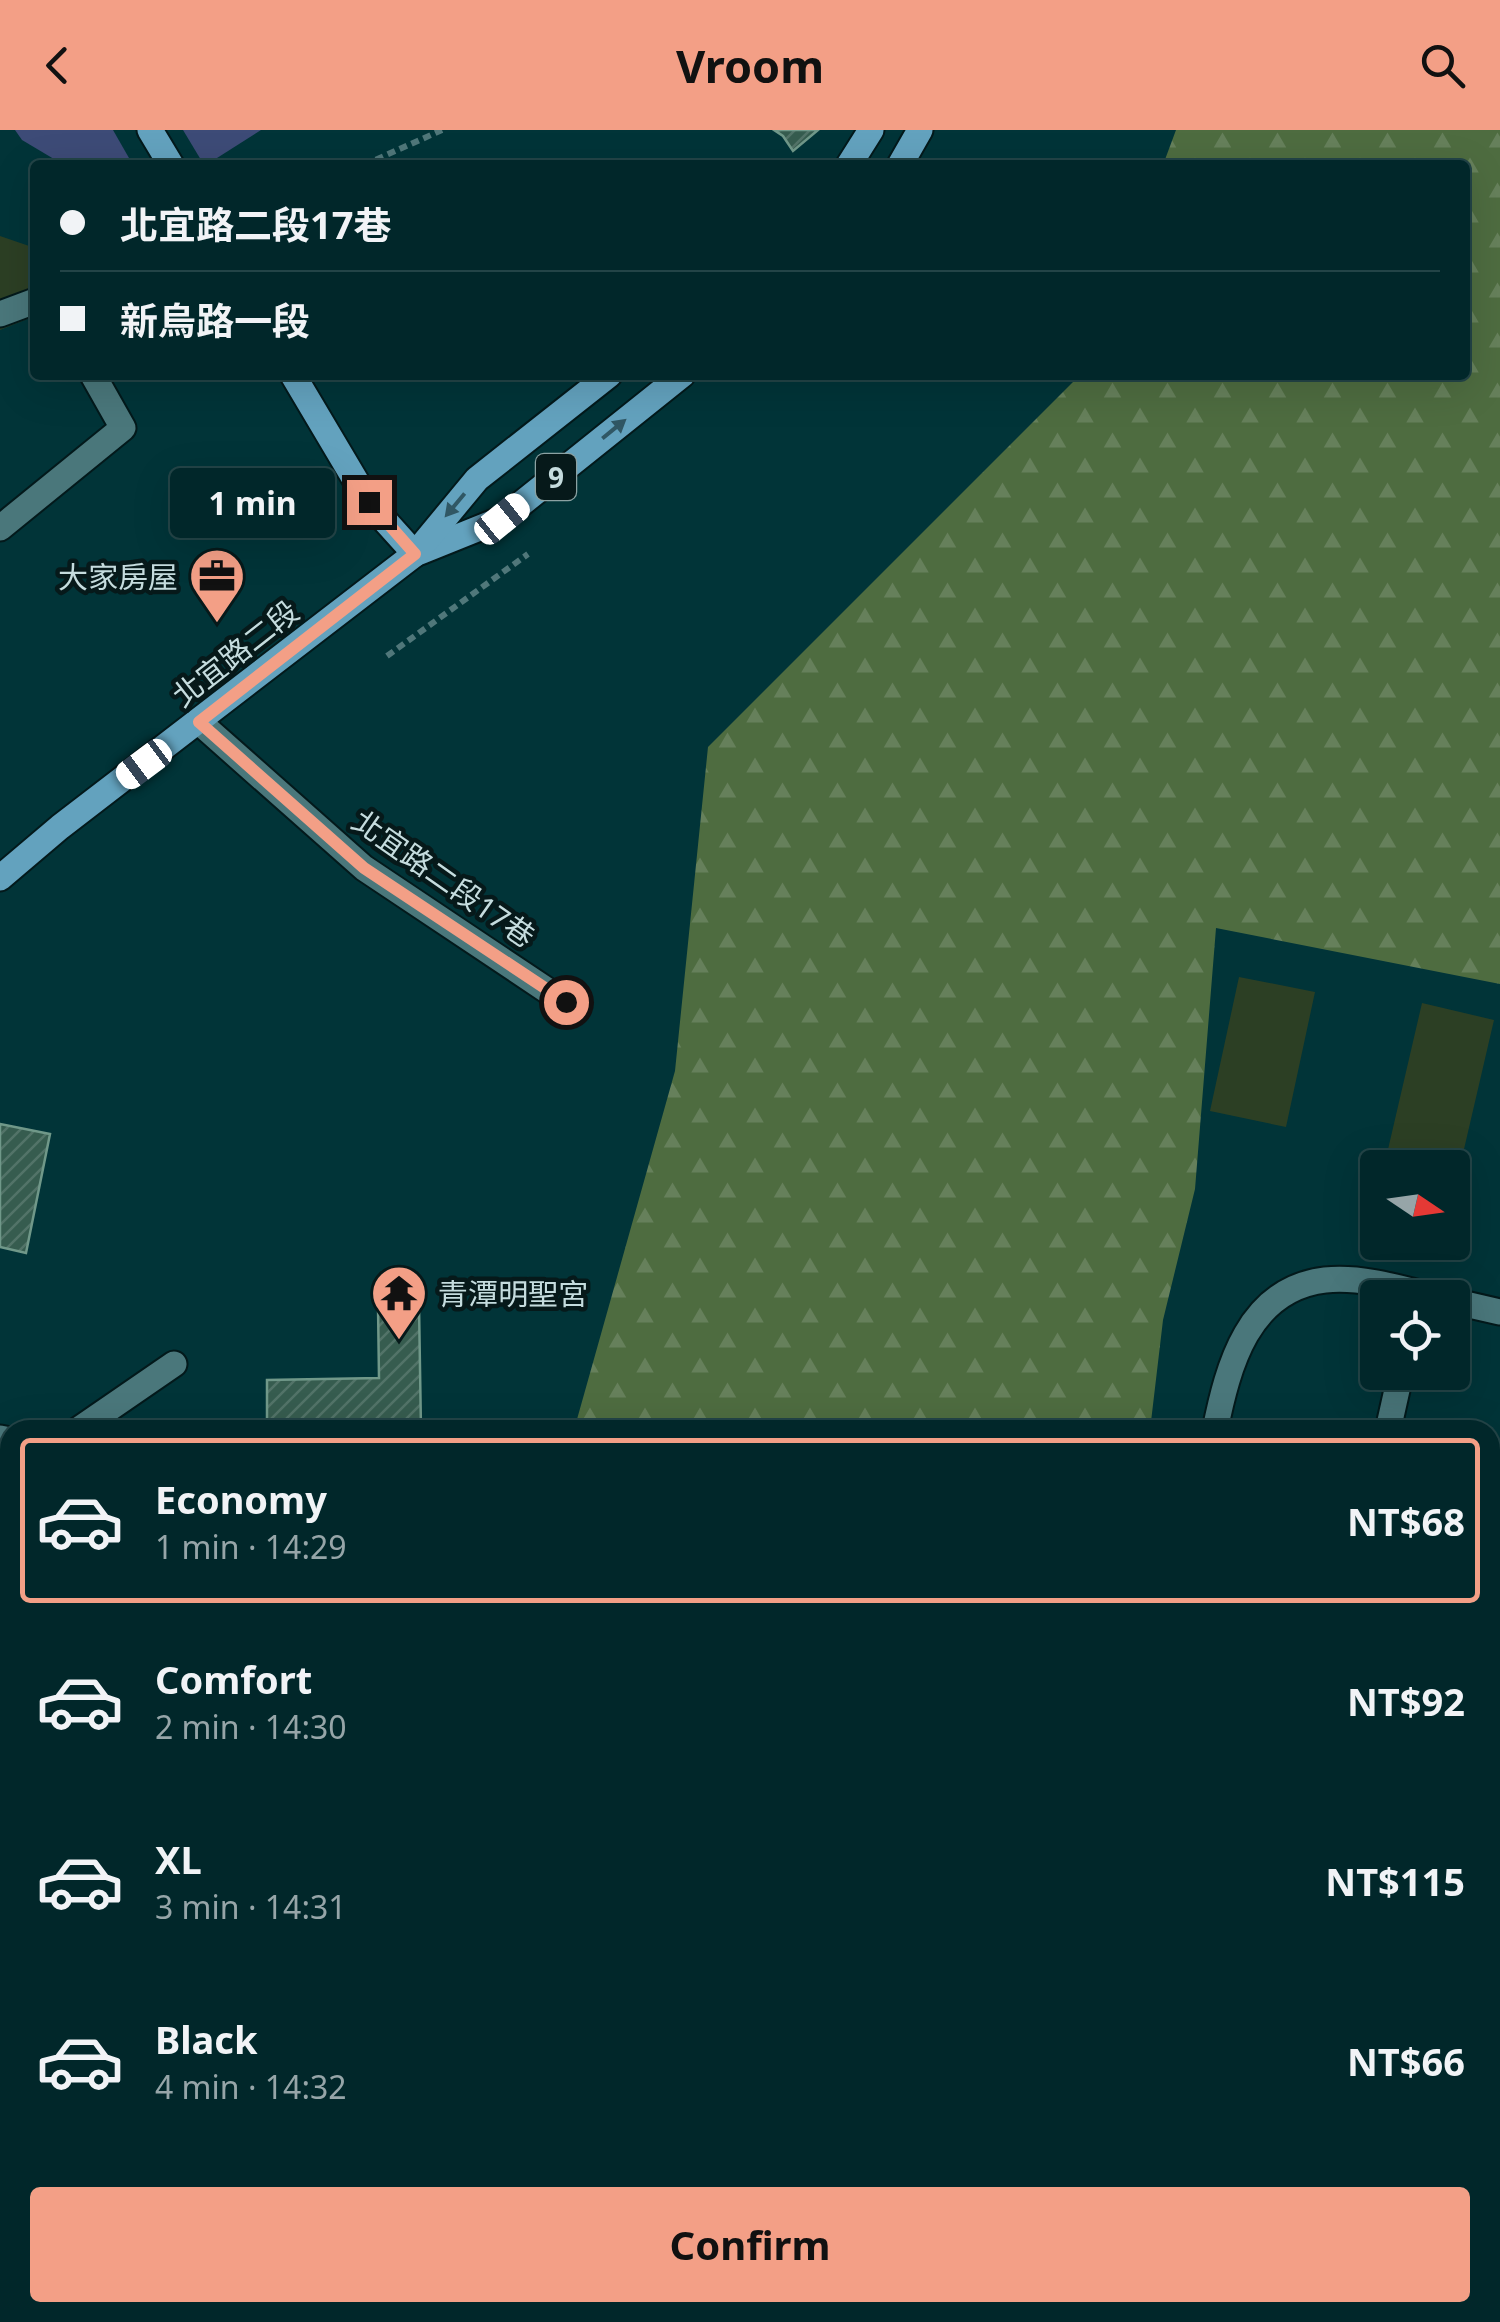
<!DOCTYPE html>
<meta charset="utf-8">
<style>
body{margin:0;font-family:"Noto Sans","Noto Sans TC",sans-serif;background:#0f3336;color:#f1f3f6;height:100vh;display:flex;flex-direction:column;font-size:38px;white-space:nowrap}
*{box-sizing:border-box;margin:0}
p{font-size:32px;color:#96a5a8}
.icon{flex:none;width:55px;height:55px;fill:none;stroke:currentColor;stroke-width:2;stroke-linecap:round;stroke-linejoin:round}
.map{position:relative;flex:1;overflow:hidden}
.drawer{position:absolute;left:0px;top:1290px;width:1500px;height:902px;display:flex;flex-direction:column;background:#01272a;border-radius:30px 30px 0 0;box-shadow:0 10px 40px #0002,0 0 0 2px #234447}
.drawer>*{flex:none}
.hud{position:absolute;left:30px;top:30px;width:1440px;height:220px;border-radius:10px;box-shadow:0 10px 40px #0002,0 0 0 2px #234447;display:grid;align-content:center;height:220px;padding:0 30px;background:#01272a}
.needle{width:65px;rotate:103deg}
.buttons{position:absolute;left:1360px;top:1020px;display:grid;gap:20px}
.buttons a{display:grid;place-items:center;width:110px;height:110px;border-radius:10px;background:#01272a;box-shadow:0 10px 40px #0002,0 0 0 2px #234447;font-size:50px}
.end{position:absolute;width:45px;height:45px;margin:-22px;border:12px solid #f39f86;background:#111;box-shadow:0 0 0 5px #111}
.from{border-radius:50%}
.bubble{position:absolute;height:70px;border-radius:10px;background:#01272a;box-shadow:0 10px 40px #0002,0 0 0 2px #234447;font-size:32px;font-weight:700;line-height:70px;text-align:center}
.car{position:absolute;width:30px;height:60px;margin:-30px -15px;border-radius:12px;box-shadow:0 0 8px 2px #0007;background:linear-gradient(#fff 24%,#345 0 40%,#fff 0 76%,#345 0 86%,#fff 0)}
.hud b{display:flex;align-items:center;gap:35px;height:95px;font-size:38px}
.hud b+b{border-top:2px solid #234447}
.hud i{width:25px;height:25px;background:#f1f3f6}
ul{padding:18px 0 0;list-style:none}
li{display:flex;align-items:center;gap:30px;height:165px;margin:0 20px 15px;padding:0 10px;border:5px solid transparent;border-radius:10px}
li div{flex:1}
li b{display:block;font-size:38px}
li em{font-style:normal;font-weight:700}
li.selected{border-color:#f39f86}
li>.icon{width:90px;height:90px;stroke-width:1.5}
.cta{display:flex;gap:20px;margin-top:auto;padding:20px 30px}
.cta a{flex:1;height:115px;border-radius:10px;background:#f39f86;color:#111;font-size:40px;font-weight:700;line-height:115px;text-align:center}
header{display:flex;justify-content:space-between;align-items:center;height:130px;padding:0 30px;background:#f39f86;color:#111;font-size:45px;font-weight:700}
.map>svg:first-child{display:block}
</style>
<header><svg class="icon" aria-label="back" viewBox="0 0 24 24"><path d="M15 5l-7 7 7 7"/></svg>Vroom<svg class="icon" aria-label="search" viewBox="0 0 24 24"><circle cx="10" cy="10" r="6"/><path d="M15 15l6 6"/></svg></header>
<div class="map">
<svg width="1500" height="2192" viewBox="0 0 1500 2192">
<defs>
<pattern id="forest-firs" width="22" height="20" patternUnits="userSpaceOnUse" patternTransform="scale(2.5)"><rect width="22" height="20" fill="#4e6c40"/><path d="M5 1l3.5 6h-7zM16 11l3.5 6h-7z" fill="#66805b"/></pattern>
<pattern id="building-hatch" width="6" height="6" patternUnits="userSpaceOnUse" patternTransform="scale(2.5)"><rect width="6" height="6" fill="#365c4f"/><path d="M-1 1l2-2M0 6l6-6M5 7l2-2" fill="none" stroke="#527368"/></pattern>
</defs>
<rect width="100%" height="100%" fill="#013438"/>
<polygon fill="#144144" points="0,2071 10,2081 10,2182 103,2183 110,2192 0,2192"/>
<g fill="#2c3f24">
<polygon points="0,106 35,118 35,186 0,200"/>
<polygon points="1239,847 1315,862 1286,997 1210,981"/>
<polygon points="1422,873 1494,890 1458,1045 1453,1044 1452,1038 1426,1037 1386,1028"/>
<polygon points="0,1757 7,1762 1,1855 0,1854"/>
</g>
<g fill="url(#forest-firs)">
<polygon points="1176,0 1500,0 1500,854 1216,798 1195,1059 1163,1190 1150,1300 574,1300 675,941 708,617 1080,245 1465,245 1465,35 1163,35"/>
<polygon points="1490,1755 1500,1763 1500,2192 1037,2192 1039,2182 1490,2182"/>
</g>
<g fill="#3d4b77">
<polygon points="15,0 261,0 206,35 64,35 22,10"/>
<polygon points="0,1884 10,1890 10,1989 0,1982"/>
<polygon points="288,2183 381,2183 388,2192 302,2192"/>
</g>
<polygon fill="#013438" points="113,0 183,0 204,35 133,35"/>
<g fill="url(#building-hatch)" stroke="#709889" stroke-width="2.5">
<polygon points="774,0 818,0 793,21 783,6"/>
<polygon points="0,994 50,1004 26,1123 0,1117"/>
<polygon points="378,1175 419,1175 421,1300 267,1300 267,1250 379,1248"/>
<polygon points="616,2182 725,2182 695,2192 648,2192 646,2185 619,2192"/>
<polygon points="776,2182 874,2182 877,2192 765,2192 764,2186"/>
</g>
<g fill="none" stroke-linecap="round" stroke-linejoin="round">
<g stroke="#03191b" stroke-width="29">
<g id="minor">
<polyline points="0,184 35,171"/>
<polyline points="0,398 123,298 93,245"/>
<polyline points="199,592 364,738 566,873"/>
<polyline points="1452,1171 1500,1182"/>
<polyline points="78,1300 174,1234"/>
<path d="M 1215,1300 C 1228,1236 1248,1159 1325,1150 C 1363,1146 1403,1159 1439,1168"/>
<polyline points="1388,1300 1401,1242"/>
<polyline points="0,1308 10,1310"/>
<polyline points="1490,1683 1500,1686"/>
<polyline points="0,1964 10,1946"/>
<polyline points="1490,1998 1500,2008"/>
<polyline points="899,2182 903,2192"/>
</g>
</g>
<g stroke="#03191b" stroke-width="29">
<g id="major">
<polyline points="150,0 171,35"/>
<polyline points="849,35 871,0"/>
<polyline points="900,35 920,0"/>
<polyline points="293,245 369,373 415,424"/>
<polyline points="420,422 502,389 682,245"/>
<polyline points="0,748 60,697 415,424 477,349 609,245"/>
<polyline points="0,1645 10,1656"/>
<polyline points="508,2182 514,2192"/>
</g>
</g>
<g stroke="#50777a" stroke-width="6" stroke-dasharray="8 5" stroke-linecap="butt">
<polyline points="364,35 442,0"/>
<polyline points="387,526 528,424"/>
<polyline points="0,2034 10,2041"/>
<polyline points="125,2182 130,2192"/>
</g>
<use href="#minor" stroke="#4a777b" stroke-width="25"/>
<use href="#major" stroke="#63a2be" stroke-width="25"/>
</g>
<defs><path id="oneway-solid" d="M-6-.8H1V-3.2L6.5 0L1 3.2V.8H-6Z" transform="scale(2.5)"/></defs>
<g fill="#305764">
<use href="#oneway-solid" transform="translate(614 299) rotate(-39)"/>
<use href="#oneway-solid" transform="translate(455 375) rotate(130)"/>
</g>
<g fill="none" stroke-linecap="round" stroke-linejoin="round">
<polyline stroke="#f39f86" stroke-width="12" points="369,372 415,424 199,592 364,738 566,872"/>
</g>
<defs>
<g id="office-pin" transform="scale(2.875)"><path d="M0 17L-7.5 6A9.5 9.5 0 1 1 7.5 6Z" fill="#f39f86" stroke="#06191a"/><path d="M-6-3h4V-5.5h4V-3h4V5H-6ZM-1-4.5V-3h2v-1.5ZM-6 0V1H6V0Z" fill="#111"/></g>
<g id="temple-pin" transform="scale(2.875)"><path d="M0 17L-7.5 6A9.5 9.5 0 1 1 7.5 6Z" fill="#f39f86" stroke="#06191a"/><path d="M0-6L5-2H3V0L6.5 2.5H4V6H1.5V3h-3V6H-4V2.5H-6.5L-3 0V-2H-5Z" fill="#111"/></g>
</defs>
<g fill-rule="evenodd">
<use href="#office-pin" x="217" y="446"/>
<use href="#temple-pin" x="399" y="1163"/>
</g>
<g text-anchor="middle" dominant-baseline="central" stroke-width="9" stroke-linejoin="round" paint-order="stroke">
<rect fill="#06191a" stroke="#8ca2a3" stroke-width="2.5" x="536" y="324" width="40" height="46" rx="8"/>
<g font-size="28" font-weight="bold" fill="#c5dcde">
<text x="556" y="347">9</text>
</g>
<g font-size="30" fill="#c5dcde" stroke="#06191a" text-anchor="end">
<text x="178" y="446">大家房屋</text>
<text x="438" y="1163" text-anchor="start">青潭明聖宮</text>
</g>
<g font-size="30" fill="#c5dcde" stroke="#06191a">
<text transform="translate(235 523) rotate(-38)">北宜路二段</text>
<text transform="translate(444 748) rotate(35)">北宜路二段17巷</text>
</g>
</g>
</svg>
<div class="buttons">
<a><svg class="needle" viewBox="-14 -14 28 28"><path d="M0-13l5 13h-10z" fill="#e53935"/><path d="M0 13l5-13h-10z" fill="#96a5a8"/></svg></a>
<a><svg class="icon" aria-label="locate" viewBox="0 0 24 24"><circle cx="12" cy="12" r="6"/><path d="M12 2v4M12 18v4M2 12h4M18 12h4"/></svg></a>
</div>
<i class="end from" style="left:566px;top:872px"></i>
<i class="end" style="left:369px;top:372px"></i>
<div class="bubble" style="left:170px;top:338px;width:165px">1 min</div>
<i class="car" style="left:502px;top:389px;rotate:51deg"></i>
<i class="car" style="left:144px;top:634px;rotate:233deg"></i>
<div class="hud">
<b><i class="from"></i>北宜路二段17巷</b>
<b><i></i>新烏路一段</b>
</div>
<section class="drawer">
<ul>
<li class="selected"><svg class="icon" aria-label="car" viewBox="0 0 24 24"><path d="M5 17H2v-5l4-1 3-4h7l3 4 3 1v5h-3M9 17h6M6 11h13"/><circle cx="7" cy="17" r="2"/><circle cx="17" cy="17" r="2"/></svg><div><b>Economy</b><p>1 min · 14:29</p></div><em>NT$68</em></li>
<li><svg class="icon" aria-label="car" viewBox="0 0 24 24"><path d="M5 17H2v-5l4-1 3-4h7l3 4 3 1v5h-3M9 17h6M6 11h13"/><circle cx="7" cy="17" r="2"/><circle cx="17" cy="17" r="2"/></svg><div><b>Comfort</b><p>2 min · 14:30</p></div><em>NT$92</em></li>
<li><svg class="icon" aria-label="car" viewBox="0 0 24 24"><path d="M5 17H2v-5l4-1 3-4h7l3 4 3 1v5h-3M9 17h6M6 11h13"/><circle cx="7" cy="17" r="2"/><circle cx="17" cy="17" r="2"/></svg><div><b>XL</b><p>3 min · 14:31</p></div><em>NT$115</em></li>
<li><svg class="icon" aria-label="car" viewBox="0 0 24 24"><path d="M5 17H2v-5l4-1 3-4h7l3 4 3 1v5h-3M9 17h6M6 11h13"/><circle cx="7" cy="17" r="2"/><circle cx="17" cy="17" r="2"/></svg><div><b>Black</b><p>4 min · 14:32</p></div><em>NT$66</em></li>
</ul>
<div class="cta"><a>Confirm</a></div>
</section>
</div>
